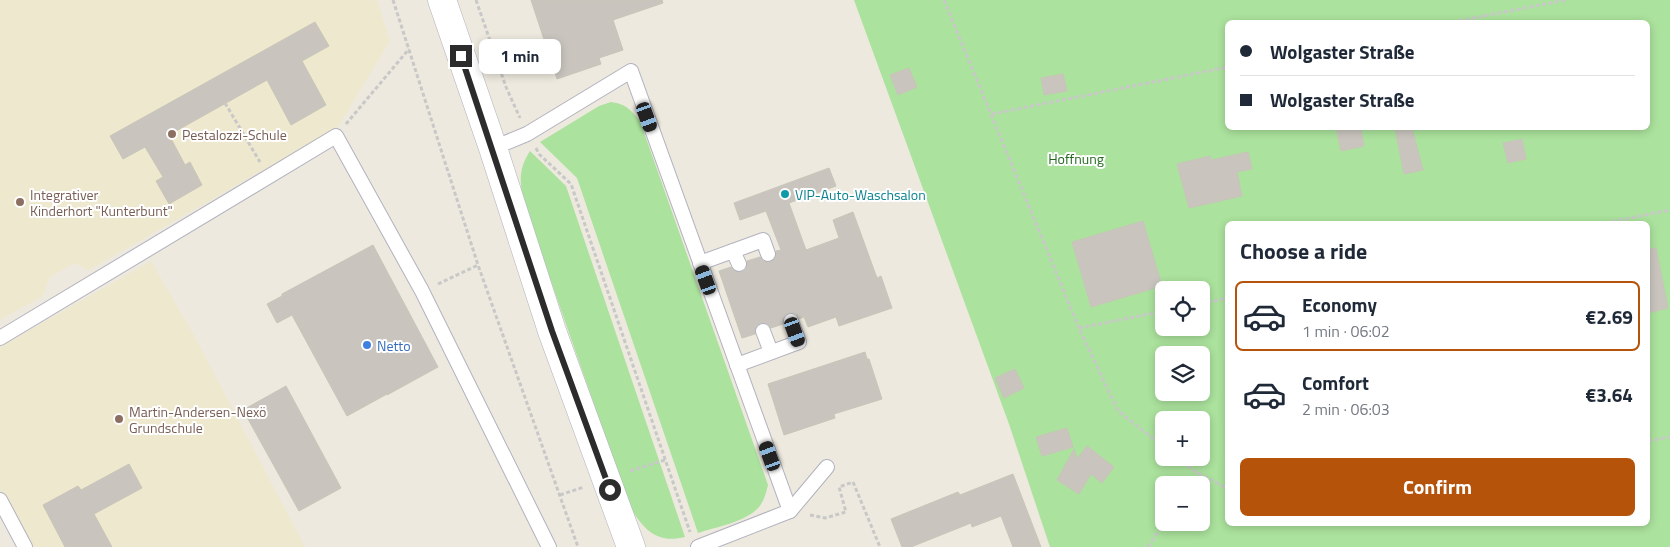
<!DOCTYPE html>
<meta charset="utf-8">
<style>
body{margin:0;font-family:"Titillium Web",sans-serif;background:#f2f2f3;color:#1f2937;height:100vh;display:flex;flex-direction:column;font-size:19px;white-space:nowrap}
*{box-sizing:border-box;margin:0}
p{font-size:16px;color:#747a83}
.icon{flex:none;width:28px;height:28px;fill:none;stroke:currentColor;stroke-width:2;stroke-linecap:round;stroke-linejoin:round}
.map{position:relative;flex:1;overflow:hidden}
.panel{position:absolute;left:1225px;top:221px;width:425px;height:305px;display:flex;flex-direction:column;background:#fff;border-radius:8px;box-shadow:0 2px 8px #0003}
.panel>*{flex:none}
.hud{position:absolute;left:1225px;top:20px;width:425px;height:110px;border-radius:8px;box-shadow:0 2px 8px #0003;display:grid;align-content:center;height:110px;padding:0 15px;background:#fff}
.controls{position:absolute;left:1155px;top:281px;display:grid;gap:10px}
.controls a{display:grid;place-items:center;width:55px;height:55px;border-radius:8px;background:#fff;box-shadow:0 2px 8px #0003;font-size:25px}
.end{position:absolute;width:22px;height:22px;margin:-11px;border:6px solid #2c2c2c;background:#fff;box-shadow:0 0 0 2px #fff}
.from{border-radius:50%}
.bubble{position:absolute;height:35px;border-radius:8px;background:#fff;box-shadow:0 2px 8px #0003;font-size:16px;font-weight:700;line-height:35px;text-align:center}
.car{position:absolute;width:15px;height:30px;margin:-15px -8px;border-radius:6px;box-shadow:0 0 4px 1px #0007;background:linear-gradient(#222 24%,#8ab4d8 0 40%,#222 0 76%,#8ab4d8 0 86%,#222 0)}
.hud b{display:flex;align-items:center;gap:18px;height:48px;font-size:19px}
.hud b+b{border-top:1px solid #e0e1e3}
.hud i{width:12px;height:12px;background:#1f2937}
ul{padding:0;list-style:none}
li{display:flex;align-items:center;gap:15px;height:70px;margin:0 10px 8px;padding:0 5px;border:2px solid transparent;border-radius:8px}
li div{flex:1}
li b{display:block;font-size:19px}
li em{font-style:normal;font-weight:700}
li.current{border-color:#b45309}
li>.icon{width:45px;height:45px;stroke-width:1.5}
h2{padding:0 15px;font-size:22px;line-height:60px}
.button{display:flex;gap:10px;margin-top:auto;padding:10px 15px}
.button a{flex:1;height:58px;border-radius:8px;background:#b45309;color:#fff;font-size:20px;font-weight:700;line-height:58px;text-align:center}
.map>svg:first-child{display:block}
</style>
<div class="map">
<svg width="1670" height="547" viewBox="0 0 1670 547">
<rect width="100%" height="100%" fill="#ede9de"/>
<g fill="#eee8cf">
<polygon points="0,0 377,0 390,41 338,127 89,270 75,263 50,277 43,296 0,320"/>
<polygon points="151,261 195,337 305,547 30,547 0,491 0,347"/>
</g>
<g fill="#abe29d" fill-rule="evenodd">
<path d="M 854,0 L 1670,0 L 1670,547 L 1050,547 L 1009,424 ZM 1228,22 L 1648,22 L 1648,128 L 1228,128 ZM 1228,224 L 1648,224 L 1648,524 L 1228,524 ZM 1164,290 L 1201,290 L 1201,328 L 1164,328 ZM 1164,355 L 1201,355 L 1201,392 L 1164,392 ZM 1164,420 L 1201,420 L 1201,458 L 1164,458 ZM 1164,485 L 1201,485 L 1201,522 L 1164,522 Z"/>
<path d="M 611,102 C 626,104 630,109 640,121 L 768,485 C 766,493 764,501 759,507 C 746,522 716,527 698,533 L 577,178 L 540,142 L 599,106 Z"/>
<path d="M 530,151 L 566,186 L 685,537 C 657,544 644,530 630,507 L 525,207 C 520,185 517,171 530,151 Z"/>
</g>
<g fill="#c9c5be" stroke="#c8c5b8">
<polygon points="531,0 662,0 663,3 613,20 623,50 599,58 601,64 557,79"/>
<polygon points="315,22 329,46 302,61 326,105 291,125 267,80 169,135 185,165 190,162 202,185 169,204 156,181 163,177 145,147 123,159 110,136"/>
<polygon points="909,68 917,87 898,95 890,75"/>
<polygon points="1063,74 1067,91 1044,95 1041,78"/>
<polygon points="1336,128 1361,128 1364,146 1341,151"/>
<polygon points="1395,128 1412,128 1423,170 1404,174"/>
<polygon points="1522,139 1526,159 1508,163 1503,143"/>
<polygon points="1248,152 1252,169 1237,172 1242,196 1189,208 1177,164 1210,156 1211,160"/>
<polygon points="829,168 836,186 789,203 806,250 839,238 833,220 853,212 877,278 881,276 892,308 839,326 836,317 808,327 804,317 799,319 796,314 788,313 784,316 783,324 771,328 768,324 760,323 756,326 755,334 742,338 719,271 731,267 734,271 742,272 746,269 747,261 760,257 763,261 770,262 775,259 776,251 781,250 766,211 740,220 734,203"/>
<polygon points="1143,221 1162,286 1091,307 1072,242"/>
<polygon points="373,245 438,367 387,395 387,394 347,416 292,315 277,323 267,304 282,296 282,294"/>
<polygon points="1656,248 1668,308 1648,313 1648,249"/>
<polygon points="865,352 867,359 869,359 882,399 834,414 835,418 784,435 768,384"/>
<polygon points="1015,369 1024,388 1004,398 995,378"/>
<polygon points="286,386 341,488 299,511 243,410"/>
<polygon points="1067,428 1073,447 1042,456 1036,437"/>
<polygon points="1087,446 1114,467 1102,483 1091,474 1079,494 1057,480 1074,449 1077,459"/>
<polygon points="129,464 142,488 94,514 112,547 65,547 43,505 78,486 81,490"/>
<polygon points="1013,474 1041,547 1013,547 1001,516 972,527 971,523 911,547 902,547 891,519 958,492 960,495"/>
</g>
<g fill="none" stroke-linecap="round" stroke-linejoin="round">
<g stroke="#b2b2bf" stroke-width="16">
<g id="lane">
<polyline points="493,148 527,134 631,71 790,511 698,547"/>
<polyline points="733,251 739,264"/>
<polyline points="700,263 763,240 768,254"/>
<polyline points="763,331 771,352"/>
<polyline points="0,338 336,136 422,291 549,547"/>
<polyline points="737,365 799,342 791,321"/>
<polyline points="0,500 25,547"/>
<polyline points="790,511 827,467"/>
</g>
</g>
<g stroke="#b2b2bf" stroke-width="29">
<polyline id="secondary" points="442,0 493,148 552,331 631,547"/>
</g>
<g stroke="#c8c8c8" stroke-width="3" stroke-dasharray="4 2.5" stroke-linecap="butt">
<polyline points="393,0 478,265 578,547"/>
<polyline points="476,0 506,87 520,118"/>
<polyline points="944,0 1079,328 1118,411 1164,447"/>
<polyline points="1453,22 1566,0"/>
<polyline points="225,103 260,162"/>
<polyline points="992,114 1228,67"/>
<polyline points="346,124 409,49"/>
<polyline points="536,148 539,154 571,184 690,532"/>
<polyline points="1600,224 1670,210"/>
<polyline points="438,284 478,265"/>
<polyline points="1201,304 1228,298"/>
<polyline points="1079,328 1164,311"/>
<polyline points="1648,441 1670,437"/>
<polyline points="1177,458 1198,473 1228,489"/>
<polyline points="630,471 665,460"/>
<polyline points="1190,485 1198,473"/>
<polyline points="560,495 584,487"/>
<polyline points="810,515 825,518 846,512 839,487 853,482 880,547"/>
<polyline points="1148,547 1164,522"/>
</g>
<use href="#lane" stroke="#fff" stroke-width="14"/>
<use href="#secondary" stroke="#fff" stroke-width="28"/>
</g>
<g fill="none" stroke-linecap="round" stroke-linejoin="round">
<polyline stroke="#2c2c2c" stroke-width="6" points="461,56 552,331 610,490"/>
</g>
<g fill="#8d6e63" stroke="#fff" stroke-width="2">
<circle cx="172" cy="134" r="5"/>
<circle cx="20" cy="202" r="5"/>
<circle cx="119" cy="419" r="5"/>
</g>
<circle fill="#0f9aa8" stroke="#fff" stroke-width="2" cx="785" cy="194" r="5"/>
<circle fill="#3f7fe0" stroke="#fff" stroke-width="2" cx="367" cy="345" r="5"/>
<g text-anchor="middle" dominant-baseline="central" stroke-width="4" stroke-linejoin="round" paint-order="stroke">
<g font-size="14" fill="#785e54" stroke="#fff" text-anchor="start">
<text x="182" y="134">Pestalozzi-Schule</text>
<text x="30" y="194">Integrativer<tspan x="30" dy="16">Kinderhort "Kunterbunt"</tspan></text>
<text x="129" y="411">Martin-Andersen-Nexö<tspan x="129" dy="16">Grundschule</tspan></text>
</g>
<g font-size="14" fill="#22681d" stroke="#fff">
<text x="1076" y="158">Hoffnung</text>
</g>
<g font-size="14" fill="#0d838f" stroke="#fff" text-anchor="start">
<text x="795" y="194">VIP-Auto-Waschsalon</text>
</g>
<g font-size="14" fill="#366cbe" stroke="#fff" text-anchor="start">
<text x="377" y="345">Netto</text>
</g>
</g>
</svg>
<div class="controls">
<a><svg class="icon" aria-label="locate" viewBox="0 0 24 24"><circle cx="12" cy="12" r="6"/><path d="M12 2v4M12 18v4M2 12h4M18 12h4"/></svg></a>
<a><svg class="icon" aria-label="layers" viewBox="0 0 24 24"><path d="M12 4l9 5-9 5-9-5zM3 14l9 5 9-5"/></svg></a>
<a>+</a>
<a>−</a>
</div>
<i class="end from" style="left:610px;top:490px"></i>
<i class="end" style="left:461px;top:56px"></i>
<div class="bubble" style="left:479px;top:39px;width:82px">1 min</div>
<i class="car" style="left:647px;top:117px;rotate:160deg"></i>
<i class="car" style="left:706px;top:280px;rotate:340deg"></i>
<i class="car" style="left:795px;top:332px;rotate:160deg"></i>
<i class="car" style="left:770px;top:456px;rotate:340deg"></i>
<div class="hud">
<b><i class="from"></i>Wolgaster Straße</b>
<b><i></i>Wolgaster Straße</b>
</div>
<section class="panel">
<h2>Choose a ride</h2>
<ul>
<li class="current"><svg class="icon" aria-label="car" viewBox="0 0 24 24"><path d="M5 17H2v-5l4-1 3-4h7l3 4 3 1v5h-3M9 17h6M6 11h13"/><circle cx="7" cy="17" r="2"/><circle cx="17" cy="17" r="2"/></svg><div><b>Economy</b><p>1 min · 06:02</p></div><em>€2.69</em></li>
<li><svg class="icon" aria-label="car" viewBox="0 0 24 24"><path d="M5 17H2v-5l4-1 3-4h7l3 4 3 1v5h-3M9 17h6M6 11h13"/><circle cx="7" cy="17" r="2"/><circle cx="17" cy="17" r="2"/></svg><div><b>Comfort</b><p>2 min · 06:03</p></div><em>€3.64</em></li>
</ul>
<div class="button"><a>Confirm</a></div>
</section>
</div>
